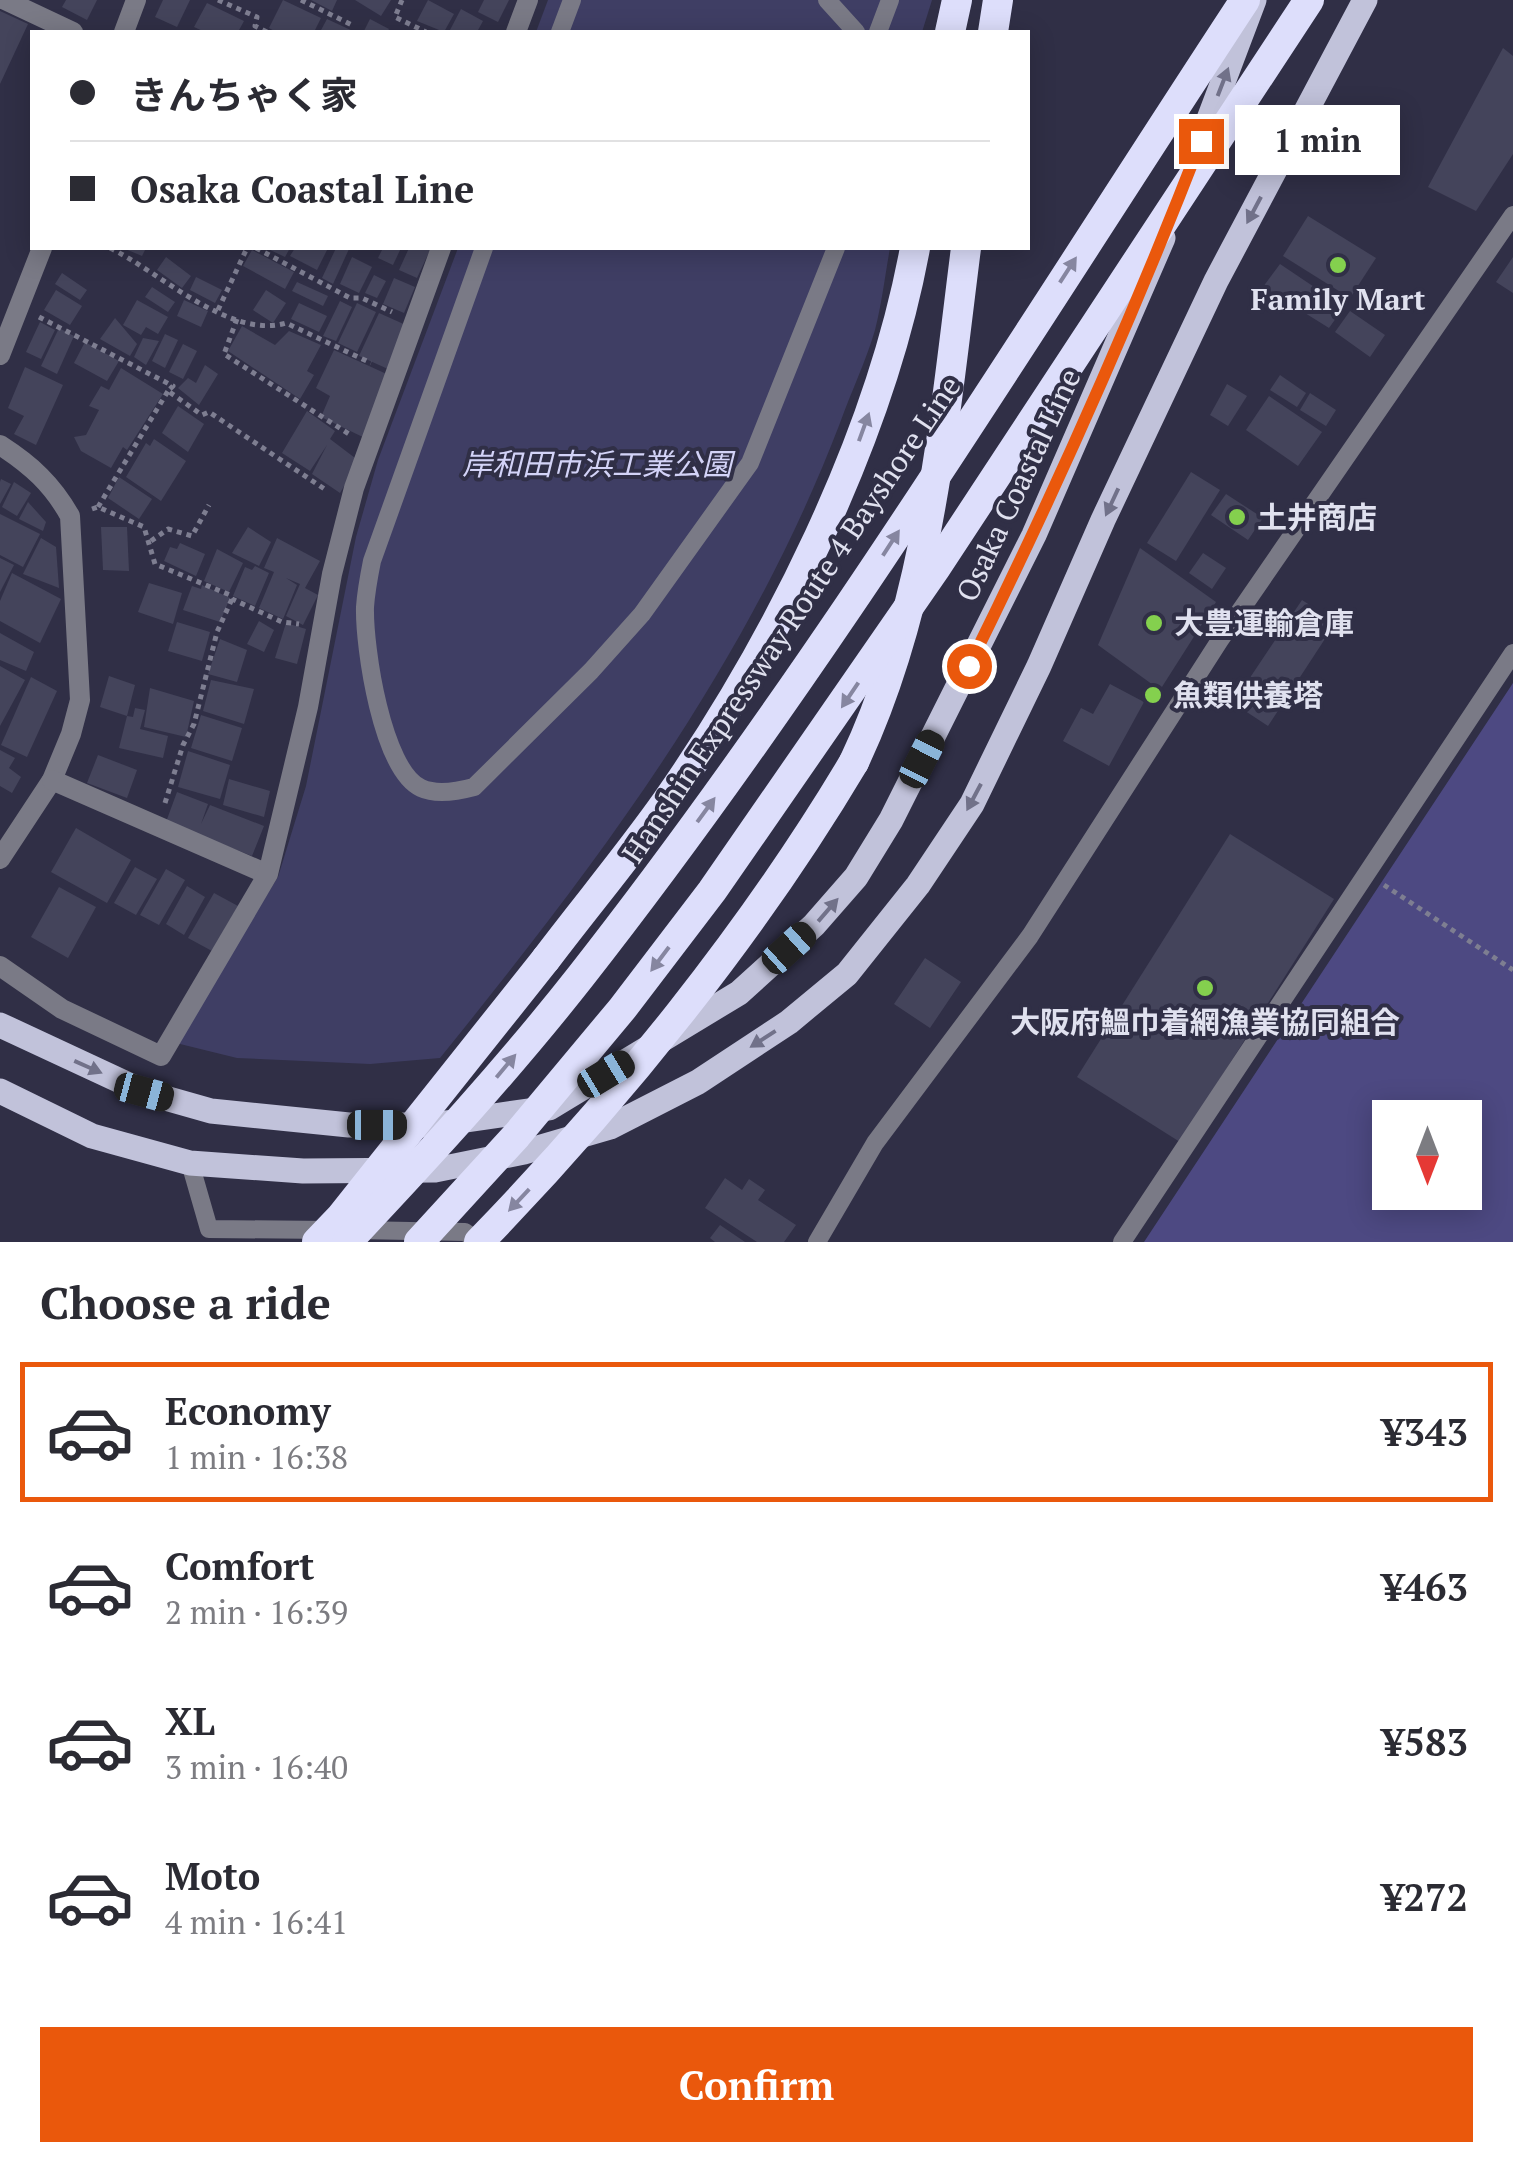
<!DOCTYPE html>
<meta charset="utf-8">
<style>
body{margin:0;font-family:"PT Serif","Noto Sans JP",serif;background:#f2f2f3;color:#2b2b33;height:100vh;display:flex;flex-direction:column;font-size:38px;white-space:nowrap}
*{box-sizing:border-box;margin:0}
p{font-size:32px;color:#7c7c81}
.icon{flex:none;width:55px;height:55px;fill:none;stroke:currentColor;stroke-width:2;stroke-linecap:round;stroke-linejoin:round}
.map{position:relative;height:1242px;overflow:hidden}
.side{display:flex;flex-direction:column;background:#fff;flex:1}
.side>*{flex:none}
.banner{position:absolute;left:30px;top:30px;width:1000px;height:220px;border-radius:0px;box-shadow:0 5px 25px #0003;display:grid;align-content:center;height:220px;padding:0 40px;background:#fff}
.needle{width:65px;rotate:180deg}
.controls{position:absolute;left:1372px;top:1100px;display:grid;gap:20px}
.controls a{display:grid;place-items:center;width:110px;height:110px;border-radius:0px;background:#fff;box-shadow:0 5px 25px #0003;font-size:50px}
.end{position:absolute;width:45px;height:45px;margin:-22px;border:12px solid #ea580c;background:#fff;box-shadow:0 0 0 5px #fff}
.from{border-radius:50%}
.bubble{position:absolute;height:70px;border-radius:0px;background:#fff;box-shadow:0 5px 25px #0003;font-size:32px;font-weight:700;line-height:70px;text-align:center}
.car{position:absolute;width:30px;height:60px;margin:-30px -15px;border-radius:12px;box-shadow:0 0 8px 2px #0007;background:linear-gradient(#222 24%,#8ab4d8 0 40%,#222 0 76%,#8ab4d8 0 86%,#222 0)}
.banner b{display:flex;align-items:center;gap:35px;height:95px;font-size:38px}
.banner b+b{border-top:2px solid #e1e1e2}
.banner i{width:25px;height:25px;background:#2b2b33}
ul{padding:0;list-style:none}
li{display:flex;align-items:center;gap:30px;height:140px;margin:0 20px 15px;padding:0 20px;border:5px solid transparent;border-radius:0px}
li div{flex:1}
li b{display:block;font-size:38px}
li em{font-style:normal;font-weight:700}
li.selected{border-color:#ea580c}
li>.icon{width:90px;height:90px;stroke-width:1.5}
h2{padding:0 40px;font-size:45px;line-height:120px}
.action{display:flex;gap:20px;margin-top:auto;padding:20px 40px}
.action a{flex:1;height:115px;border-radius:0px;background:#ea580c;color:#fff;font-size:40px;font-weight:700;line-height:115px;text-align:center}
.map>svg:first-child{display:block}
</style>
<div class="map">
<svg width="1513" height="1242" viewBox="0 0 1513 1242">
<rect width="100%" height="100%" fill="#302f46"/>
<g fill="#3f3e64">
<polygon points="548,0 932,0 922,32 536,32"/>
<path d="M 458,248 L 890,248 C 885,275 882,303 875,330 C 866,361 851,392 840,423 C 748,664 601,859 440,1058 L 370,1064 L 237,1058 L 176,1043 L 278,877 L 306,786 L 356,537 L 378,460 Z"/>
</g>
<path fill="#4d4982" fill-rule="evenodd" d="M 1513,683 L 1513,1242 L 1144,1242 ZM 1390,1118 L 1465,1118 L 1465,1192 L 1390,1192 Z"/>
<g fill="#44445b">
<polygon points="66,0 97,0 87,20 62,7"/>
<polygon points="163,0 190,0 177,27 155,17"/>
<polygon points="283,0 321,18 314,32 276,32 269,28"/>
<polygon points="311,0 337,0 332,11"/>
<polygon points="355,0 391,0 381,16"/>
<polygon points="428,0 454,14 444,32 417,21"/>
<polygon points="484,0 509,0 498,22 478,12"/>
<polygon points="207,3 244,21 238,32 205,32 194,27"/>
<polygon points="461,9 483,21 477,32 450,30"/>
<polygon points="0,11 28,24 0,84"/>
<polygon points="327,19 355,32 320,32"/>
<polygon points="370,19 389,29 387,32 364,31"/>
<polygon points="1503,48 1513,56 1513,154 1476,211 1428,187"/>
<polygon points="1308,216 1376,258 1350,298 1283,256"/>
<polygon points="123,248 146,248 142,256"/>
<polygon points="266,248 290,248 285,257"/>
<polygon points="295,248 328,248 317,270 290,256"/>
<polygon points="336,248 349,249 333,284 322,278"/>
<polygon points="383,248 401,248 393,265 378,258"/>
<polygon points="409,248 431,248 417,278 399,270"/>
<polygon points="252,250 294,272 285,289 243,266"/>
<polygon points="166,257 191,276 182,288 157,270"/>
<polygon points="352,257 372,267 359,293 340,284"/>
<polygon points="1513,257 1513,293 1496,282"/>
<polygon points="1280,264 1344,307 1329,328 1263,287"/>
<polygon points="62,273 87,290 80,300 55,284"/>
<polygon points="374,275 386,281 377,298 365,293"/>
<polygon points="196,277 222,290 215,303 190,290"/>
<polygon points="394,278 415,287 404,313 383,304"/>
<polygon points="297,282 328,296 323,306 292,291"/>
<polygon points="152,287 175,302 168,312 145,297"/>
<polygon points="56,290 82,306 70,325 44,310"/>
<polygon points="266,290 286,303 273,323 253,310"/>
<polygon points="137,300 168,317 158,334 146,327 141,335 123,325"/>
<polygon points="184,300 208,311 201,327 177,316"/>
<polygon points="340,301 352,307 336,341 323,336"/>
<polygon points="299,303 327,316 319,332 291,319"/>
<polygon points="357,303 376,312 357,352 338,343"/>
<polygon points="1350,311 1385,335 1370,357 1335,332"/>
<polygon points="379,313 408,326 388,369 359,356"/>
<polygon points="115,318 137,344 130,356 100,339"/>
<polygon points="40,322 55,330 41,359 26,352"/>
<polygon points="242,326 275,345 289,331 321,345 307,371 314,375 300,399 228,351"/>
<polygon points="59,328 74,336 57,374 41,366"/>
<polygon points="165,334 178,340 165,368 152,361"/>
<polygon points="143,338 159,341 146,365 134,357"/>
<polygon points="85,342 119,361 107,381 74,363"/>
<polygon points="183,344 197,351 183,379 169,372"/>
<polygon points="334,350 391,376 367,439 321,417 330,396 316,388"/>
<polygon points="205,365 218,374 199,405 178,388 188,378 196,383"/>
<polygon points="25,367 63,385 36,445 14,434 24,416 8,408"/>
<polygon points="121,368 163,394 127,450 123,447 111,468 81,451 74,437 86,435 99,410 89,406 101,386 109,390"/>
<polygon points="1280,375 1306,393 1297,407 1270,390"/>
<polygon points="1227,384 1247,396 1228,426 1210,415"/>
<polygon points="1310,393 1336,410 1326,426 1300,410"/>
<polygon points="1269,396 1322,432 1298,466 1246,430"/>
<polygon points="178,406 204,424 188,452 162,433"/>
<polygon points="307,411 335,431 330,439 359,461 340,493 312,474 327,445 310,471 282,453"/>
<polygon points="154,439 186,461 161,501 126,477 146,443 150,446"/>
<polygon points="1191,472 1220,490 1176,561 1147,543"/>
<polygon points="119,477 152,499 139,519 108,498"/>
<polygon points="1,479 11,484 0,504 0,482"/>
<polygon points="14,482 31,493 17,516 2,507"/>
<polygon points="1226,494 1263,518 1248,540 1211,515"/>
<polygon points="28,502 46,522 43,531 19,519"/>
<polygon points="0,514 40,534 23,567 0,555"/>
<polygon points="101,527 127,527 129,571 103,570"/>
<polygon points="248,527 271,542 259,566 232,553"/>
<polygon points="41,538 56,547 59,588 23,574"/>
<polygon points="277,538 320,561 305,588 318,595 303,625 286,616 300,584 286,578 297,585 283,619 259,608 274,572 264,568"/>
<polygon points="180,543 205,554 196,576 164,561 170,547 177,549"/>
<polygon points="1140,548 1216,602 1160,690 1098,645"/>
<polygon points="217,549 243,563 229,592 204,581"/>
<polygon points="1203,553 1226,568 1212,589 1189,573"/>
<polygon points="0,558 14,565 0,592"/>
<polygon points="255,566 269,573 255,606 233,596 245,567 252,570"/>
<polygon points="12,573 61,599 40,643 0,621 0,601"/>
<polygon points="149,583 182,593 173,624 138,612"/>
<polygon points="202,585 230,598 220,622 183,610 192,586 201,589"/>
<polygon points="1302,600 1336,622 1268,726 1233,703"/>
<polygon points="259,621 274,630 264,652 247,644"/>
<polygon points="177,622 210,632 202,661 168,651"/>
<polygon points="286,623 306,629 297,664 275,658"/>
<polygon points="0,633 34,652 26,671 0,660"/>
<polygon points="220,639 247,650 237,682 208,674"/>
<polygon points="0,666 25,680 0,726"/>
<polygon points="109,676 135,685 127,716 133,717 135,708 145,710 140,729 168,736 163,758 119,748 127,716 100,707"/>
<polygon points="31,677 57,691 27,757 1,745"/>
<polygon points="211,680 254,689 244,724 203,711"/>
<polygon points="1110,684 1144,702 1109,766 1063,741 1081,708 1093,714"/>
<polygon points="150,688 194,701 186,737 144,727"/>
<polygon points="201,715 242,728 232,761 191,748"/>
<polygon points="0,750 15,758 9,768 21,777 12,793 0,786"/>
<polygon points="188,751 230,765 220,799 178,787"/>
<polygon points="98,755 137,770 127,798 87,783"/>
<polygon points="229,779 270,791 264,817 223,805"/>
<polygon points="177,792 208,804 201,824 210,805 264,826 252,856 166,822"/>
<polygon points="76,828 131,860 107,903 51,872"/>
<polygon points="1230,834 1334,899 1180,1142 1077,1077"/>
<polygon points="135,867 157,879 136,915 114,903"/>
<polygon points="166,869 185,880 159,925 140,915"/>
<polygon points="187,886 205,897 184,935 166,924"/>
<polygon points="59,887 96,907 68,958 31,937"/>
<polygon points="214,893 238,906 212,951 188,938"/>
<polygon points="925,958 961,982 930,1028 894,1004"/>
<polygon points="725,1178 742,1190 749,1179 765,1190 758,1200 796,1225 784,1242 757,1242 705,1208"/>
<polygon points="720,1225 745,1242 715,1242 710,1238"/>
</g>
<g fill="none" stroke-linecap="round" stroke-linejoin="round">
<g stroke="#7e7e91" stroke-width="5" stroke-dasharray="5 5" stroke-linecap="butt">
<polyline points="218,0 257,17 255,26 267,32"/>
<polyline points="301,0 354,26"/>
<polyline points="402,0 395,17 426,32"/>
<path d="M 110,248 C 158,271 230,340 286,323 L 371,363"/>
<polyline points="256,248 350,298 362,298 392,312"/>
<polyline points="218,310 247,248"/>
<polyline points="39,317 173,386 168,391 202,415 209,412 326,490"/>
<polyline points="237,319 224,354 349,434"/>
<polyline points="98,507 168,391"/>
<polyline points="92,509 98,507 144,527 155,564 230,595 232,599 282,622 299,624"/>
<polyline points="151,541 168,529 192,536 209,505"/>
<polyline points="165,803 183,745 194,724 217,632 232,599"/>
<polyline points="1384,885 1513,970"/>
</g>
<g stroke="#7a7a86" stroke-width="18">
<polyline points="827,0 856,32"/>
<polyline points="560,32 572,0"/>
<polyline points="878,32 890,0"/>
<path d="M 484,248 L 372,561 C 369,576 366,592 365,607 C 364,647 382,770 421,788 C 436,795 459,791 474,787 L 591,671 L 642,614 L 750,463 L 836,248"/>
<polyline points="190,1163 209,1229 330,1230"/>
<polyline points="356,1230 465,1232 479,1242"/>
<polyline points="817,1242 875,1143 1030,936 1220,640 1513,215"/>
<polyline points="1122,1242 1513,653"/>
</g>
<g stroke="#7a7a86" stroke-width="20">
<polyline points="5,0 73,32"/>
<polyline points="124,32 136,0"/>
<polyline points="516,32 528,0"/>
<polyline points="0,355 42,248"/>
<path d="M 0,445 C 31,465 52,484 70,516 L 80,700 L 71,734 L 52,780 L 0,859"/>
<polyline points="52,780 258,870"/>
<polyline points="0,966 62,1009 161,1056 268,874 308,707 332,574 354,488 441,248"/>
</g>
<g stroke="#c1c2da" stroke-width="25">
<polyline points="1192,164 1254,0"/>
<polyline points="0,1025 144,1092 211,1111 349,1125 432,1125 549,1108 739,993 814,925 856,877 891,820 1034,535 1163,238"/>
<polyline points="0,1091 92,1136 190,1163 303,1171 435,1170 524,1152 610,1127 698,1082 789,1022 847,974 918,885 972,804 1039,666 1103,520 1216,281 1365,0"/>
</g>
<g stroke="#dddefb" stroke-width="30">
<polyline points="950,32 957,0"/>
<polyline points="993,32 998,0"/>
<path d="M 854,762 C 929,603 944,420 966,248"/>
<path d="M 546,959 C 586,906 629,855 667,801 C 777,643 880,438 915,248"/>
</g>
<g stroke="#dddefb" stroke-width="30">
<polyline points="317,1242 340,1218 546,959"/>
<path d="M 347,1242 C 428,1156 508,1069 581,976 C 824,666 1029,329 1245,0"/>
<polyline points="419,1242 517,1135 622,1009 712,891 935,569 1309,0"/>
<path d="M 479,1242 C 617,1100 753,932 854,762"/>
</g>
</g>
<defs><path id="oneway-solid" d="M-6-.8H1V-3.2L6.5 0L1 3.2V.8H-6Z" transform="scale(2.5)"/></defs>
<g fill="#717189">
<use href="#oneway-solid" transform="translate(1223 82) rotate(-69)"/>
<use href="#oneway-solid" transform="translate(1254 210) rotate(118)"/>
<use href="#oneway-solid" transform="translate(1112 502) rotate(115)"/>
<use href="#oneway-solid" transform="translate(974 797) rotate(118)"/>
<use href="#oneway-solid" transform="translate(828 910) rotate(-49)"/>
<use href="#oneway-solid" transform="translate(763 1039) rotate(147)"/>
<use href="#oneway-solid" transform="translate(88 1067) rotate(24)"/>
</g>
<g fill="#8686a0">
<use href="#oneway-solid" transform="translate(1068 270) rotate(-57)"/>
<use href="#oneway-solid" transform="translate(864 427) rotate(-70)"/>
<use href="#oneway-solid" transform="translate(891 543) rotate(-57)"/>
<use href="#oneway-solid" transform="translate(850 695) rotate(124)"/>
<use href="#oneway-solid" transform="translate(706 810) rotate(-54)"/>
<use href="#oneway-solid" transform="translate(660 959) rotate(127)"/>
<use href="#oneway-solid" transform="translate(506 1066) rotate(-50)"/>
<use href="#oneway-solid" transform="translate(519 1200) rotate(133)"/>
</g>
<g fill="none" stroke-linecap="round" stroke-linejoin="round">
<path stroke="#ea580c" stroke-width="12" d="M 969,666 C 1054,494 1132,319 1201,141"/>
</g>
<g fill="#84d04e" stroke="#302f46" stroke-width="4">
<circle cx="1338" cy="265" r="10"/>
<circle cx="1237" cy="517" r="10"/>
<circle cx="1154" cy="623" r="10"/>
<circle cx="1153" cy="695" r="10"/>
<circle cx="1205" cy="988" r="10"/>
</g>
<g text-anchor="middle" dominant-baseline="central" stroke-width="8" stroke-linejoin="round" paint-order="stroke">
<g font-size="30" font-weight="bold" fill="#e0e1ef" stroke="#302f46" text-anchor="start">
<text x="1338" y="299" text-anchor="middle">Family Mart</text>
<text x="1257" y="517">土井商店</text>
<text x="1174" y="623">大豊運輸倉庫</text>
<text x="1173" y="695">魚類供養塔</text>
<text x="1205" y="1022" text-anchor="middle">大阪府鰮巾着網漁業協同組合</text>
</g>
<g font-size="30" font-style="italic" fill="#d3d3f7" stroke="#302f46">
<text x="597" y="464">岸和田市浜工業公園</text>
</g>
<g font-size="30" fill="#e0e1ef" stroke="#302f46">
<text transform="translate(1018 485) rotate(-65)">Osaka Coastal Line</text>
<text transform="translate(791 619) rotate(-56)">Hanshin Expressway Route 4 Bayshore Line</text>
</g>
</g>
</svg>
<div class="controls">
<a><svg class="needle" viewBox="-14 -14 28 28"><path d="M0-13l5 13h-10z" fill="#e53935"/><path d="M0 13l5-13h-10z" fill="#7c7c81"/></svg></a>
</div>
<i class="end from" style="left:969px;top:666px"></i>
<i class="end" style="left:1201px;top:141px"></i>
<div class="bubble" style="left:1235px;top:105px;width:165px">1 min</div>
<i class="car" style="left:922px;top:759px;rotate:27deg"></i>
<i class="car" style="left:789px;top:948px;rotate:48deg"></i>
<i class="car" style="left:606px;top:1074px;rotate:59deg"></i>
<i class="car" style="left:144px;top:1092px;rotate:105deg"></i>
<i class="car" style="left:377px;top:1125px;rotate:90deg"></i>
<div class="banner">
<b><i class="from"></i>きんちゃく家</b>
<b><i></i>Osaka Coastal Line</b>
</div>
</div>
<section class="side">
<h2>Choose a ride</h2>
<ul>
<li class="selected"><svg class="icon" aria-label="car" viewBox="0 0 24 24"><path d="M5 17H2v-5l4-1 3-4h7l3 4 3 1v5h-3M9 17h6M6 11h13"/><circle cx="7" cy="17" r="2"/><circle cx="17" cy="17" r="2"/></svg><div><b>Economy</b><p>1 min · 16:38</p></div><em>¥343</em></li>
<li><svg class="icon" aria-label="car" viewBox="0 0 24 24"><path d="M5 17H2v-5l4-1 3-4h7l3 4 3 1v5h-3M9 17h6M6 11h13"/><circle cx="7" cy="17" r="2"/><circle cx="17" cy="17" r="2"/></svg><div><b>Comfort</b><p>2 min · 16:39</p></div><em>¥463</em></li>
<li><svg class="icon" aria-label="car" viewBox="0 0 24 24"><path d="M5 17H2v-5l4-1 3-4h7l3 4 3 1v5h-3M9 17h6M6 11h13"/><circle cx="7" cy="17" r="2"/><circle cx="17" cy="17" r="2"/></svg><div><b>XL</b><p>3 min · 16:40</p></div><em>¥583</em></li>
<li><svg class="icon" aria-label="car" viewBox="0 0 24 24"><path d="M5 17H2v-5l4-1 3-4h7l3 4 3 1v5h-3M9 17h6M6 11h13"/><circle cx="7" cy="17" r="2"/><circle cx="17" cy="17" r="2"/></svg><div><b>Moto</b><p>4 min · 16:41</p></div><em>¥272</em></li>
</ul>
<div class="action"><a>Confirm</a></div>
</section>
